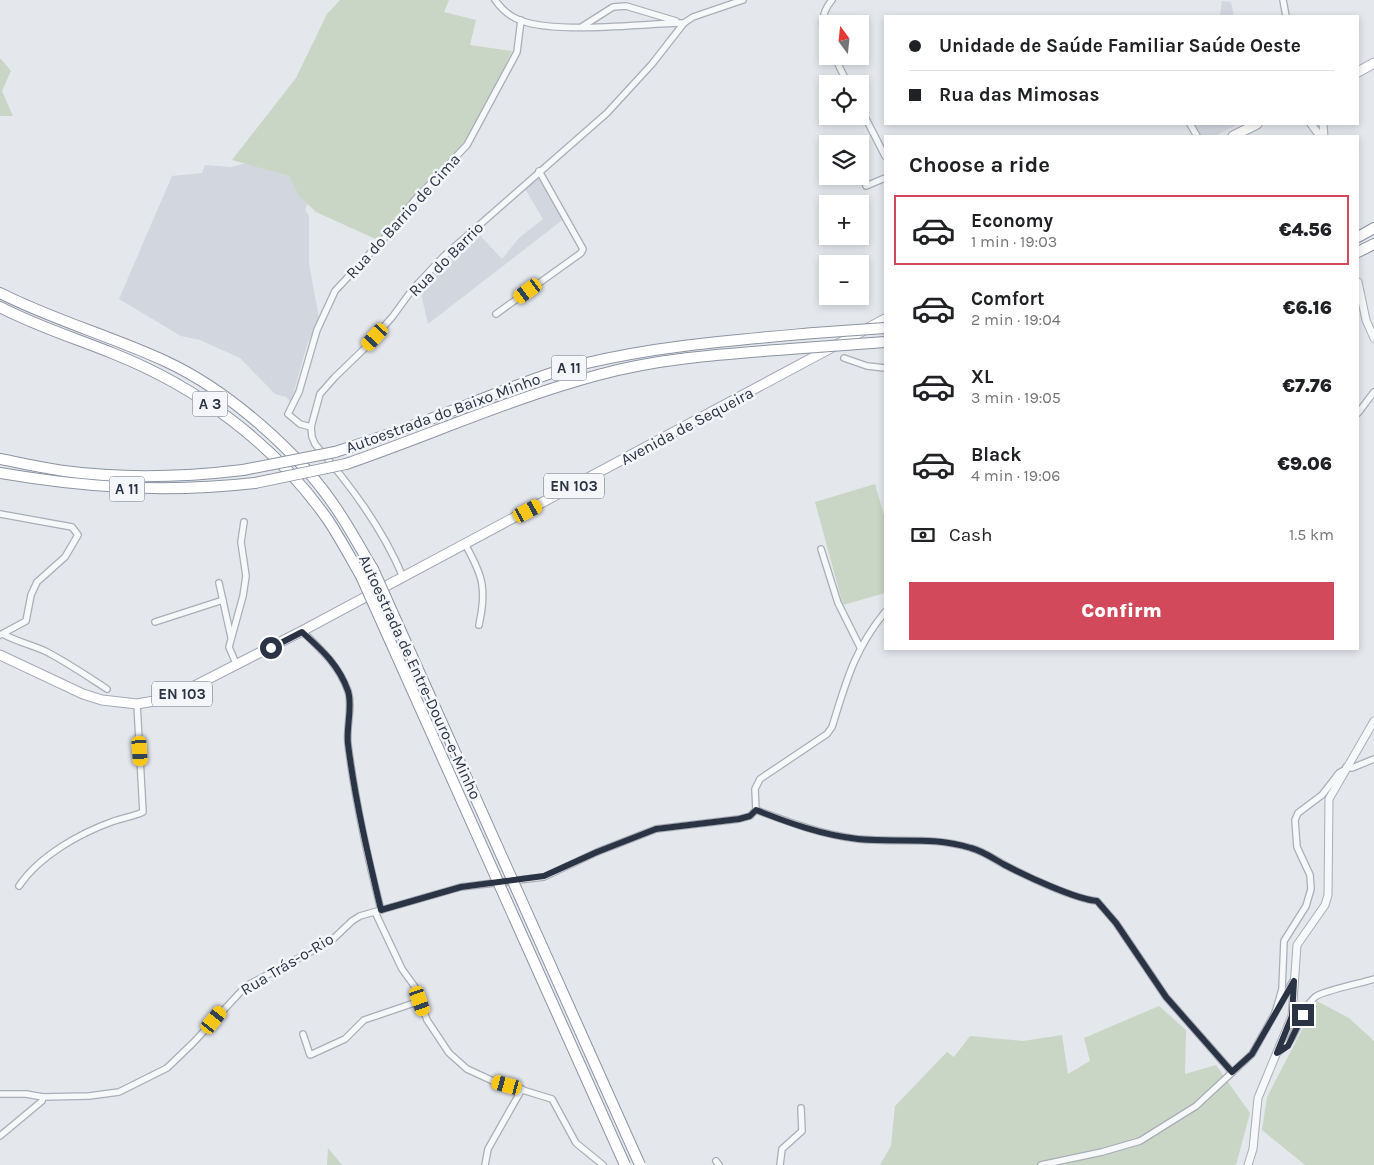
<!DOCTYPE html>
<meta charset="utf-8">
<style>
body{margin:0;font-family:Karla,sans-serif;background:#f2f2f2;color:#202124;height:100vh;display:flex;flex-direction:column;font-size:19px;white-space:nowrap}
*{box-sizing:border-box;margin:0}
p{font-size:16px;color:#757577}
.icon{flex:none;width:28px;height:28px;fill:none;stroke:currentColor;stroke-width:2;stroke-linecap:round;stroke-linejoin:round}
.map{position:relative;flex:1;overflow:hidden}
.panel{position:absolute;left:884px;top:135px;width:475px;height:515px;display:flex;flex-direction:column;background:#fff;border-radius:0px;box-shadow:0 2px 8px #0003}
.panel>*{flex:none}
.hud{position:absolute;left:884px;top:15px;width:475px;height:110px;border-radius:0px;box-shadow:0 2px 8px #0003;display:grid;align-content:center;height:110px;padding:0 25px;background:#fff}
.needle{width:32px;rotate:345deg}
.fabs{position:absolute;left:819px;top:15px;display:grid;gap:10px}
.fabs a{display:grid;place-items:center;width:50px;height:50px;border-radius:0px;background:#fff;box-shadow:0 2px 8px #0003;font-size:25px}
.end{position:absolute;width:22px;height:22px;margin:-11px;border:6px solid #2b3445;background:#fff;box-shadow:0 0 0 2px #fff}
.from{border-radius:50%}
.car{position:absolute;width:15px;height:30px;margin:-15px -8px;border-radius:6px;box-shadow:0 0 4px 1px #0007;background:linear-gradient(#f5c518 24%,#345 0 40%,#f5c518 0 76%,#345 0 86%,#f5c518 0)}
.hud b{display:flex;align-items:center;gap:18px;height:48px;font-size:19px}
.hud b+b{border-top:1px solid #e0e0e0}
.hud i{width:12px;height:12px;background:#202124}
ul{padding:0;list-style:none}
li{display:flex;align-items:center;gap:15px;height:70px;margin:0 10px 8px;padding:0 15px;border:2px solid transparent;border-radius:0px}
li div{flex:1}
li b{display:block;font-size:19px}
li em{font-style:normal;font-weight:800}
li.on{border-color:#d1495b}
li>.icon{width:45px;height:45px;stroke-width:1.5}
h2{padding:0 25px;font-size:22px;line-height:60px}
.pay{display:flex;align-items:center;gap:12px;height:55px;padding:0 25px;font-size:19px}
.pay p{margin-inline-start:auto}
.button{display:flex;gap:10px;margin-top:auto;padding:10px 25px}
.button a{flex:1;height:58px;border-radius:0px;background:#d1495b;color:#fff;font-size:20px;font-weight:800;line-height:58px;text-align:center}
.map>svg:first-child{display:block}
</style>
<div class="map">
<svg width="1374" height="1165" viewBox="0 0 1374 1165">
<rect width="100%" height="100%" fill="#e4e7ec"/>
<g fill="#d2d6de">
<polygon points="1222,1 1231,2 1234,16 1220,16"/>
<polygon points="1194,124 1238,124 1215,136 1200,136"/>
<polygon points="247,163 289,176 298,195 308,202 305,210 309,216 309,264 319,318 307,345 291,402 286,397 275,394 240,358 200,340 181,336 119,299 172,176 202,173 205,165 232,167"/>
<polygon points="540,175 565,218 428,324 419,285 475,230 502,259 519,238 543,219 524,187"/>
</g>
<g fill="#c9d6c5">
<polygon points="340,0 449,0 444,12 476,20 470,45 512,51 492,95 466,140 409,203 380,241 316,212 298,195 289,176 232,160 296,78 327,14"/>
<polygon points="0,58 11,71 2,91 13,116 0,116"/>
<polygon points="875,484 885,519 885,593 843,605 815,502"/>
<polygon points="1317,1001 1349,1018 1374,1041 1374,1165 1305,1165 1262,1130 1267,1097"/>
<polygon points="1159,1006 1186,1030 1185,1074 1216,1065 1250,1113 1236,1165 880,1165 891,1146 895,1106 947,1052 954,1057 970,1036 1023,1041 1062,1035 1068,1074 1090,1061 1084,1038"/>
<polygon points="328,1148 342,1165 327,1165"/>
</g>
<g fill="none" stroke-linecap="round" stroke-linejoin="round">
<g stroke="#a9aeb7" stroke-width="8">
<g id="minor">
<path d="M 495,0 C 500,7 507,14 515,18 C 549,36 643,23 684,23"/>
<polyline points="1283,0 1286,16"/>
<polyline points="583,26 613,7 626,6 676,21"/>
<path d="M 828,42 C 820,28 821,13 832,0"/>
<polyline points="834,56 848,84"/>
<polyline points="860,107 885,156"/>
<polyline points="1190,124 1197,136"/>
<polyline points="866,186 885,178"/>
<polyline points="496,314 581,253 583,249 539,171"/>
<polyline points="844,358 867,366 885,368"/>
<polyline points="1358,413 1374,392"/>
<polyline points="311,427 300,424 288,414 299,392 317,330 335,291 387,235 414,201 467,145 517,52 521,20"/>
<polyline points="0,514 72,527 78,535 65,557 37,582 31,595 26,621 0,635"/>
<path d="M 465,544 C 483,576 487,589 479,625"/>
<polyline points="821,549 838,603 860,647"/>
<path d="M 403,577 C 382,527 350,485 315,444 L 312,437 L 311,427 L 320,394 L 335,377 L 366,347 L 393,316 L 412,290 L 444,256 L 607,113 L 652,64 L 684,23 L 693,17 L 743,0"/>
<polyline points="219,583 231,637"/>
<polyline points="155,622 223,600"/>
<path d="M 302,631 C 322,651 338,664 348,691 C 353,706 346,727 348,744 C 355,800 367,855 381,910"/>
<path d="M 3,634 C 17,642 33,645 47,652 C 68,663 87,676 107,689"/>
<polyline points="237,666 229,647 243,596 246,576 241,542 244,522"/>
<polyline points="1346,767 1352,768 1374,759"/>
<path d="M 756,810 C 789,822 822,835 858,839 C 898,843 932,836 971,848 C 983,851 994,859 1005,865 C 1026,876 1074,899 1097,901 L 1116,923 L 1166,997 L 1232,1072"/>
<path d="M 756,810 L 755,789 L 760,779 L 827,734 L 832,727 C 846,682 854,650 885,612"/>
<path d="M 19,886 C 39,856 80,833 114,821 C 124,818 134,816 143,812 L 137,704"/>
<polyline points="375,912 402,969 415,987 427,1020 449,1053 467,1069 493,1081 552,1099 576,1143 603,1165"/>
<polyline points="1275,1013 1282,989 1284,941 1306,906 1311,889 1310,875 1297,847 1295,820 1298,813 1322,795 1339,773 1344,770"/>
<polyline points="303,1034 310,1055 345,1039 364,1020 420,1001"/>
<path d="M 1277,1053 C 1300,1039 1297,1013 1315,997 C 1322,991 1362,983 1374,979"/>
<polyline points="0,1094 26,1094 43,1097 89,1096 119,1092 167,1068 193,1043 246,986 331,941 352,921 360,916 461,887 544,877 597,852 656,829 739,819 750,816 756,810"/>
<polyline points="0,1136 42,1101 43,1097"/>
<polyline points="716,1161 719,1165"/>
<polyline points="485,1165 488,1149 522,1089"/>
<polyline points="780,1165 782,1149 802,1131 801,1108"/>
<polyline points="1041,1165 1102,1152 1140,1141 1196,1106 1252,1054 1293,981"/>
</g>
</g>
<g stroke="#a9aeb7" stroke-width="9">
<g id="tertiary">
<polyline points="1311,124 1320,136"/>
<polyline points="1323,124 1324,136"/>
<polyline points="1358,282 1366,320 1374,338"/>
<polyline points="1248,1165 1253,1149 1258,1098 1292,1016 1297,945 1325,905 1328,895 1329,799 1374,721"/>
</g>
</g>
<g stroke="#a3abb8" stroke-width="11">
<g id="primary">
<polyline points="1358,72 1374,63"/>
<polyline points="1233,136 1257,124"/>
<polyline points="0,655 83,694 102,700 137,704 171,698 302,631 885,319"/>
</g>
</g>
<g stroke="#8b94a3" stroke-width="12">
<g id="motorway">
<polyline points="1358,237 1374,228"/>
<polyline points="1358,252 1374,244"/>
<path d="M 0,293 C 53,320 111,336 165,361 C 228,390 300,453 338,511 C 351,530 361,550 373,569"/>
<path d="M 0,307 C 36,326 75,338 112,353 C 198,387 275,444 328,520 C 340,538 350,557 361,576"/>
<path d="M 335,452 C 380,438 424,422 467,405 C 503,391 540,375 578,365 C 655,346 734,340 814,333"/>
<path d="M 0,459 C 21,463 43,468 64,471 C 123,479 185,477 243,470"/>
<path d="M 346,464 C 430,435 512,398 598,375 C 660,358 725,354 790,349"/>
<path d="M 0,473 C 88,488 165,493 255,483"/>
</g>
</g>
<use href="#minor" stroke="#f7f8fa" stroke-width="5.5"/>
<use href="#tertiary" stroke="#f7f8fa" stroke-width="7"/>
<use href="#primary" stroke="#fff" stroke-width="9"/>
<use href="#motorway" stroke="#fff" stroke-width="10"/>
<g stroke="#8b94a3" stroke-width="12" stroke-linecap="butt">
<g id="motorway-bridge">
<polyline points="814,333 885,328"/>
<polyline points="790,349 885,342"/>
<polyline points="243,470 335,452"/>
<polyline points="255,483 346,464"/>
<polyline points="373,569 640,1165"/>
<polyline points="361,576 625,1165"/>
</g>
</g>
<use href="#motorway-bridge" stroke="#fff" stroke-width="10"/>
</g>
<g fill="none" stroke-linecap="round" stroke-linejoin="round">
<path stroke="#2b3445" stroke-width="6" d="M 271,648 L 302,632 C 322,650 339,665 348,691 C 353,706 346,727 348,744 C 355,800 368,855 381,910 L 461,887 L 544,876 L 597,852 L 656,829 L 739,819 L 750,816 L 756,810 C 789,823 822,835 858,839 C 898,843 931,836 971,848 C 983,851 994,859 1005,865 C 1026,876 1075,899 1097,901 L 1116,923 L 1166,997 L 1232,1072 L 1252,1054 L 1294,981 L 1292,1016 L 1277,1053 L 1288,1046 L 1303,1015"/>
</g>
<g text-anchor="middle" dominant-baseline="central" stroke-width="5" stroke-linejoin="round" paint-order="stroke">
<g fill="#f4f6f9" stroke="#676e7b" stroke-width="1">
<rect x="551.5" y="355.5" width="35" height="25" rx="4"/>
<rect x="192.5" y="391.5" width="35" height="25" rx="4"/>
<rect x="544" y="473.5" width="60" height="25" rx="4"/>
<rect x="109.5" y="476.5" width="35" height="25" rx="4"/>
<rect x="152" y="681.5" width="60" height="25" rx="4"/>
</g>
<g font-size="15" font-weight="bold" fill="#2b3445">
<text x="569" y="368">A 11</text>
<text x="210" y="404">A 3</text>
<text x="574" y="486">EN 103</text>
<text x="127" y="489">A 11</text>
<text x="182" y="694">EN 103</text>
</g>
<g font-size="16" fill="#2b3445" stroke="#f4f6f9">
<text transform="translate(403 216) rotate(-48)">Rua do Barrio de Cima</text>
<text transform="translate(446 259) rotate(-45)">Rua do Barrio</text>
<text transform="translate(443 413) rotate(-20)">Autoestrada do Baixo Minho</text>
<text transform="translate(687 426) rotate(-28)">Avenida de Sequeira</text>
<text transform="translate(420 677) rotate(65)">Autoestrada de Entre-Douro-e-Minho</text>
<text transform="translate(287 964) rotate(-31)">Rua Trás-o-Rio</text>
</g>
</g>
</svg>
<div class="fabs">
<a><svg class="needle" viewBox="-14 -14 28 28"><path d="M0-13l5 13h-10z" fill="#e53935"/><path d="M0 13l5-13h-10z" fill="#757577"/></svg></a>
<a><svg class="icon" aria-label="locate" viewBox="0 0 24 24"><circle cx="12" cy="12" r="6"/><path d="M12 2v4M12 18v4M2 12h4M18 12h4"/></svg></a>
<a><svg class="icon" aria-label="layers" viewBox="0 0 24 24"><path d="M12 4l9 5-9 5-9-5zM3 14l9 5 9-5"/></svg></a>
<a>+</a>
<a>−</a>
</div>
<i class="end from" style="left:271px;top:648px"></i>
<i class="end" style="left:1303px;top:1015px"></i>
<i class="car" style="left:528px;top:291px;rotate:234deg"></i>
<i class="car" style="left:375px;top:337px;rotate:222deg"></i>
<i class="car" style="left:528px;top:511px;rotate:62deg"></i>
<i class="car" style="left:140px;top:751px;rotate:176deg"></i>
<i class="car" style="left:420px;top:1001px;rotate:161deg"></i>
<i class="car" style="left:214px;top:1020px;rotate:39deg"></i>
<i class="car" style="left:507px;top:1085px;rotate:285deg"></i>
<div class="hud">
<b><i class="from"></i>Unidade de Saúde Familiar Saúde Oeste</b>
<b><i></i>Rua das Mimosas</b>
</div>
<section class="panel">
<h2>Choose a ride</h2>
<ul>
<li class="on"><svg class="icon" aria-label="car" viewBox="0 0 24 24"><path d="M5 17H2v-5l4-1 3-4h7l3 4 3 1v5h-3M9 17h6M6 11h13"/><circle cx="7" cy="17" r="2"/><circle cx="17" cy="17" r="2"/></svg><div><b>Economy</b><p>1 min · 19:03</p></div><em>€4.56</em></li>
<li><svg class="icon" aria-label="car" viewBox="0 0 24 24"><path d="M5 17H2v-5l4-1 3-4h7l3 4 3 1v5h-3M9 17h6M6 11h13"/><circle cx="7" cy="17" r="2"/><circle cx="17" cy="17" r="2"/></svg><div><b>Comfort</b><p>2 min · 19:04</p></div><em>€6.16</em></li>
<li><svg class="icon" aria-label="car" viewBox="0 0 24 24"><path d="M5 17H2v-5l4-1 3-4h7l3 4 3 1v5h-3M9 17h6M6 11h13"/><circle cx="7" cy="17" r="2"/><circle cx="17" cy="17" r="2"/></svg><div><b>XL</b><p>3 min · 19:05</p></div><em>€7.76</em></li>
<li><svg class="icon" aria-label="car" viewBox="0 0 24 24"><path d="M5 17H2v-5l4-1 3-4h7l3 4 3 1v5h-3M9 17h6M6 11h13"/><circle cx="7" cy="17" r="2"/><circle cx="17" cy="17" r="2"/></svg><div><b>Black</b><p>4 min · 19:06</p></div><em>€9.06</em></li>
</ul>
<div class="pay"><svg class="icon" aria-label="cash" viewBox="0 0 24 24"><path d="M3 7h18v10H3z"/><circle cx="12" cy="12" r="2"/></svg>Cash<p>1.5 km</p></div>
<div class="button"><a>Confirm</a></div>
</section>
</div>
